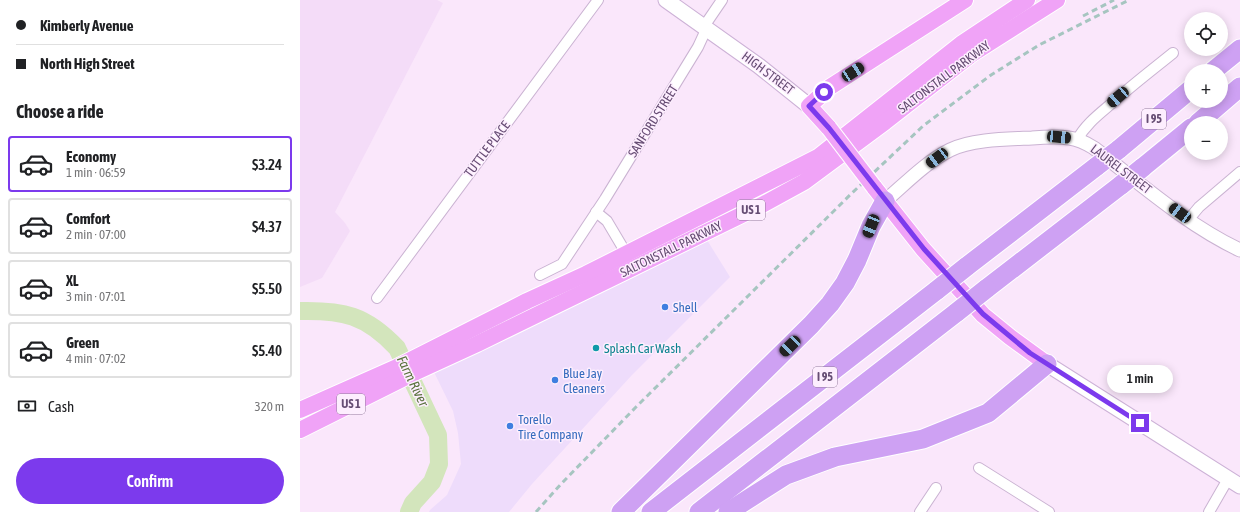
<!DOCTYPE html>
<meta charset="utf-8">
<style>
body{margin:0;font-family:"Asap Condensed",sans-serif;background:#f6f6f6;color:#202124;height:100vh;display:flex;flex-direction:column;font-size:15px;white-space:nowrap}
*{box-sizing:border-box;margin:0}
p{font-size:13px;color:#757577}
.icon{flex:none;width:22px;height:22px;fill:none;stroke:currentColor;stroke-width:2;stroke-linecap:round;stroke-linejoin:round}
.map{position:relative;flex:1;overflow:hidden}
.details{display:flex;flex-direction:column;background:#fff;width:300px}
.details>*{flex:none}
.hud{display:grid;align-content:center;height:88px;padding:0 16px;background:#fff}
.buttons{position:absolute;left:884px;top:12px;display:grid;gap:8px}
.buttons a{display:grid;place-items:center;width:44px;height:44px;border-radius:50%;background:#fff;box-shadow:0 2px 10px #0003;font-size:20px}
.end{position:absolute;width:18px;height:18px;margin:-9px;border:5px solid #7c3aed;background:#fff;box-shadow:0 0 0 2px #fff}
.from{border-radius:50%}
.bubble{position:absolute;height:28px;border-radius:14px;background:#fff;box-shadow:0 2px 10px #0003;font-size:13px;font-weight:600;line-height:28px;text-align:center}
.car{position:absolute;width:12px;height:24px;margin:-12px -6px;border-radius:5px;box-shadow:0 0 3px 1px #0007;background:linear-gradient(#222 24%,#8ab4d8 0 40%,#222 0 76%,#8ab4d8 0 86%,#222 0)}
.hud b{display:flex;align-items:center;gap:14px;height:38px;font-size:15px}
.hud b+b{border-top:1px solid #e0e0e0}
.hud i{width:10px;height:10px;background:#202124}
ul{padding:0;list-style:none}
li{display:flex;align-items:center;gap:12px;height:56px;margin:0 8px 6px;padding:0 8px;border:2px solid #e0e0e0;border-radius:4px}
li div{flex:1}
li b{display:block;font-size:15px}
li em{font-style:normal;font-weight:600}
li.active{border-color:#7c3aed}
li>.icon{width:36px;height:36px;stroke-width:1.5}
h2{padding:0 16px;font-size:18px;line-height:48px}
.pay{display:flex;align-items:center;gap:10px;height:44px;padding:0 16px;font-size:15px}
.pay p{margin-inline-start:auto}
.primary-button{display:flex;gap:8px;margin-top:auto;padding:8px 16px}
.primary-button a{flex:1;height:46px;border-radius:24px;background:#7c3aed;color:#fff;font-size:16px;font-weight:600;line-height:46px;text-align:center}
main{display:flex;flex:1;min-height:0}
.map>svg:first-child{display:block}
</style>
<main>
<section class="details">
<div class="hud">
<b><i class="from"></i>Kimberly Avenue</b>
<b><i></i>North High Street</b>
</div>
<h2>Choose a ride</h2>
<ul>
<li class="active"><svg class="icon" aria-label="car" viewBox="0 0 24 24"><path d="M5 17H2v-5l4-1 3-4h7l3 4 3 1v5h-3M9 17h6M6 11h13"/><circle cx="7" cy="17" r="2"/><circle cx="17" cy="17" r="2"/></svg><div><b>Economy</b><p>1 min · 06:59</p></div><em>$3.24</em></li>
<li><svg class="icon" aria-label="car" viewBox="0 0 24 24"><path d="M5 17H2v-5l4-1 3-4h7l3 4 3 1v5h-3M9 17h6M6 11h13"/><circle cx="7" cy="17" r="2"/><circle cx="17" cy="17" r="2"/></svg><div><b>Comfort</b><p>2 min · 07:00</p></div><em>$4.37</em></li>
<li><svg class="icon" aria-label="car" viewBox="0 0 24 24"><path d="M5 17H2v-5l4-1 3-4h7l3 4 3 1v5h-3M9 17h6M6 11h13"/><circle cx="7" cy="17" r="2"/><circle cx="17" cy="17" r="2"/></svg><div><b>XL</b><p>3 min · 07:01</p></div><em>$5.50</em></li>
<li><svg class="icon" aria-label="car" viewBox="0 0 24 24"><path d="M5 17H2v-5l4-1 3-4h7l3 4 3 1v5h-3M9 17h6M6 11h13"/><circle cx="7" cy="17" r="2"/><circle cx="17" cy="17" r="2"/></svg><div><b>Green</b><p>4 min · 07:02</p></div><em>$5.40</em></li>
</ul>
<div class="pay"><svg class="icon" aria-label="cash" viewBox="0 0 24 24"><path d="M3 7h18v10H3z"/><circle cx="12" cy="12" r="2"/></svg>Cash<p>320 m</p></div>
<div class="primary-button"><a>Confirm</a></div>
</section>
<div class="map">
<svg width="940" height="512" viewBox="0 0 940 512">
<rect width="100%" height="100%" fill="#fae7fb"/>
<polygon fill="#f4dcf8" points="0,0 137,0 143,3 35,212 45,223 50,231 22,278 0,287"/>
<polygon fill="#eedcfb" points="407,240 430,277 332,375 232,484 209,512 129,512 130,510 147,495 161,464 158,433 153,411 134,372"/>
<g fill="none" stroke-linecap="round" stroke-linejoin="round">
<path stroke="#d3e5bc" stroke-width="18" d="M 0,311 C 43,310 66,315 97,348 L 138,435 L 139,464 L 132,482 L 113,503 L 109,512"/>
<g stroke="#cab3d2" stroke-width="12">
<g id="minor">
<path d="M 777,140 C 785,125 798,115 811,104 C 831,86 852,70 873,53"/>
<polyline points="296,212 307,221 326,253"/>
<polyline points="889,219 899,207 940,172"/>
<polyline points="240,275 262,264 305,199 398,47 404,34 407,22 422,0"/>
<polyline points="77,298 298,0"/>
<polyline points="679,468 749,512"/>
<polyline points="620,512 636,488"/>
<polyline points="909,512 928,479"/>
</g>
</g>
<g stroke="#cab3d2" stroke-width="15">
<path id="tertiary" d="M 585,201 C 606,183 626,162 650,150 C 671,139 709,139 732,138 C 744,137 757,136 769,138 C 778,139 786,143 794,148 C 841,184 887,225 940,250"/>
</g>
<g stroke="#cdb2d7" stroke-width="17">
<g id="secondary">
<polyline points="366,0 459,66 509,106"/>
<polyline points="747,364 940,486"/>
</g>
</g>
<g stroke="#fff" stroke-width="18">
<g id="primary">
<polyline points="529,128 509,106 530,87 665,0"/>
<polyline points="574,187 623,249 683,315 710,337 747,364"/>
<polyline points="0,410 97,367 227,301 286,274 518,157 661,44 727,0"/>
<polyline points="0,430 116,372 177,344 462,205 504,182 585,122 672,54 757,0"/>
</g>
</g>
<g stroke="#fff" stroke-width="21">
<g id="motorway">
<polyline points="913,71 940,49"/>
<polyline points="898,123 940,87"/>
<polyline points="818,150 891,89"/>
<polyline points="842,168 891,128"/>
<polyline points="666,267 797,166"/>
<polyline points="686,289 821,185"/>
<polyline points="321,512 511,325 530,304 545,283 557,260 571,226 585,201"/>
<polyline points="351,512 637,290"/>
<polyline points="399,512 657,312"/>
<polyline points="428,512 486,475 535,457 623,439 688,413 747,364"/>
</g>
</g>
<use href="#minor" stroke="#fff" stroke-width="10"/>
<use href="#tertiary" stroke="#fff" stroke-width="13"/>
<use href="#secondary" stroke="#fff" stroke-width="15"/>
<use href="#primary" stroke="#f0a3f7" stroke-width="16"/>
<use href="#motorway" stroke="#cea1f3" stroke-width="19"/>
<g stroke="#a6c5c0" stroke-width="3" stroke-dasharray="6 4" stroke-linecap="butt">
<polyline points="783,16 814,0"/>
<polyline points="236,512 261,484 336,407 551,194 623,126 691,75 739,45 829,0"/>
</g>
<g stroke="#fff" stroke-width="18" stroke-linecap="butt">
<polyline id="primary-bridge" points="529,128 574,187"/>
</g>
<g stroke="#fff" stroke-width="21" stroke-linecap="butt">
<g id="motorway-bridge">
<polyline points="797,166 818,150"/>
<polyline points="821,185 842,168"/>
<polyline points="637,290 666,267"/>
<polyline points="657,312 686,289"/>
</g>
</g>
<use href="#primary-bridge" stroke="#f0a3f7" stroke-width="16"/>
<use href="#motorway-bridge" stroke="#cea1f3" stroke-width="19"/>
</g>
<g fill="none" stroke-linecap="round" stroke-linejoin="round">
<polyline stroke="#7c3aed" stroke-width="5" points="524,92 509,106 529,128 624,249 683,314 730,353 840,423"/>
</g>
<g fill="#3f7fe0" stroke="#fdeefe" stroke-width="1.5">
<circle cx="365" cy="307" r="4"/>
<circle cx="255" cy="380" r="4"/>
<circle cx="210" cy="426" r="4"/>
</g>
<circle fill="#0f9aa8" stroke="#fdeefe" stroke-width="1.5" cx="296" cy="348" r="4"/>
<g text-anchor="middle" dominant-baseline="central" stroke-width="3" stroke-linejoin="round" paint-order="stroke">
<g fill="#fdeefe" stroke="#937d9d" stroke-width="1">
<rect x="842" y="109" width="24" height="20" rx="3"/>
<rect x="437" y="200" width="28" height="20" rx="3"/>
<rect x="513" y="367" width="24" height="20" rx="3"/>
<rect x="37" y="394" width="28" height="20" rx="3"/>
</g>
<g font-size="12" font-weight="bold" fill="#664d74">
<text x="854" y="119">I 95</text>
<text x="451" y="210">US 1</text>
<text x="525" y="377">I 95</text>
<text x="51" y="404">US 1</text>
</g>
<g font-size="13" fill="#664d74" stroke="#fdeefe">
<text transform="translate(468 73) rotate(37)">HIGH STREET</text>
<text transform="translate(644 77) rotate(-37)">SALTONSTALL PARKWAY</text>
<text transform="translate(353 121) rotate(-58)">SANFORD STREET</text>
<text transform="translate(187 149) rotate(-53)">TUTTLE PLACE</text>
<text transform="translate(821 169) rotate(37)">LAUREL STREET</text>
<text transform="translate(371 249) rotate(-26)">SALTONSTALL PARKWAY</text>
</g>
<g font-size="13" fill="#366cbe" stroke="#fdeefe" text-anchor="start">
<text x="373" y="307">Shell</text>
<text x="263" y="373">Blue Jay<tspan x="263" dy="15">Cleaners</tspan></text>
<text x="218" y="419">Torello<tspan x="218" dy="15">Tire Company</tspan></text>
</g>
<g font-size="13" fill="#0d838f" stroke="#fdeefe" text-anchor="start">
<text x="304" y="348">Splash Car Wash</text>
</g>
<g font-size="14" font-style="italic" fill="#5a723e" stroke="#fdeefe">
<text transform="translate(113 381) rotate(64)">Farm River</text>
</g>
</g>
</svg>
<div class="buttons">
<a><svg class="icon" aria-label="locate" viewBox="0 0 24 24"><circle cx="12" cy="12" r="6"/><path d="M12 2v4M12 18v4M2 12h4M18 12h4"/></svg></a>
<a>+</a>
<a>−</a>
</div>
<i class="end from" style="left:524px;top:92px"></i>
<i class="end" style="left:840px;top:423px"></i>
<div class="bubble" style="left:807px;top:365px;width:66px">1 min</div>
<i class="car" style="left:553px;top:72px;rotate:57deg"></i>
<i class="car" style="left:818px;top:97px;rotate:229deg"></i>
<i class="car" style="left:759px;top:137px;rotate:95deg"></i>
<i class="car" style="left:637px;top:158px;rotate:233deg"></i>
<i class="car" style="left:880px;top:213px;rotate:306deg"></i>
<i class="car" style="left:571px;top:226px;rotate:202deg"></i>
<i class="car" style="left:490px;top:346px;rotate:226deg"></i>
</div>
</main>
